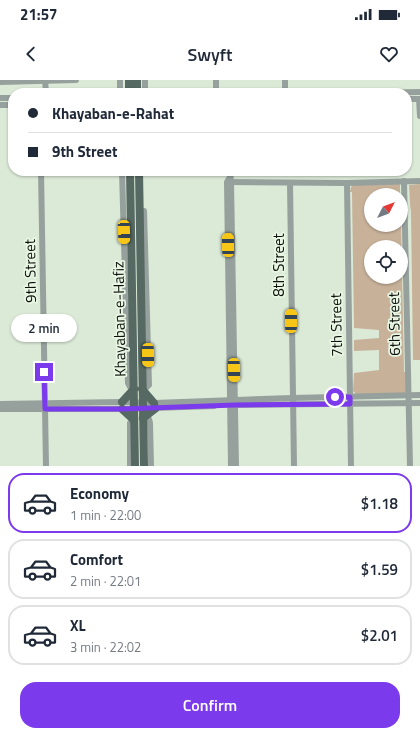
<!DOCTYPE html>
<meta charset="utf-8">
<style>
body{margin:0;font-family:"Titillium Web",sans-serif;background:#f6f6f7;color:#1f2937;height:100vh;display:flex;flex-direction:column;font-size:15px;white-space:nowrap}
*{box-sizing:border-box;margin:0}
p{font-size:13px;color:#747a83}
.icon{flex:none;width:22px;height:22px;fill:none;stroke:currentColor;stroke-width:2;stroke-linecap:round;stroke-linejoin:round}
.map{position:relative;height:386px;overflow:hidden}
.sheet{display:flex;flex-direction:column;background:#fff;flex:1}
.sheet>*{flex:none}
.hud{position:absolute;left:8px;top:8px;width:404px;height:88px;border-radius:16px;box-shadow:0 1px 3px #0004;display:grid;align-content:center;height:88px;padding:0 20px;background:#fff}
.needle{width:26px;rotate:48deg}
.fabs{position:absolute;left:364px;top:108px;display:grid;gap:8px}
.fabs a{display:grid;place-items:center;width:44px;height:44px;border-radius:50%;background:#fff;box-shadow:0 1px 3px #0004;font-size:20px}
.end{position:absolute;width:18px;height:18px;margin:-9px;border:5px solid #7c3aed;background:#fff;box-shadow:0 0 0 2px #fff}
.from{border-radius:50%}
.bubble{position:absolute;height:28px;border-radius:14px;background:#fff;box-shadow:0 1px 3px #0004;font-size:13px;font-weight:600;line-height:28px;text-align:center}
.car{position:absolute;width:12px;height:24px;margin:-12px -6px;border-radius:5px;box-shadow:0 0 3px 1px #0007;background:linear-gradient(#f5c518 24%,#345 0 40%,#f5c518 0 76%,#345 0 86%,#f5c518 0)}
.hud b{display:flex;align-items:center;gap:14px;height:38px;font-size:15px}
.hud b+b{border-top:1px solid #e0e1e3}
.hud i{width:10px;height:10px;background:#1f2937}
ul{padding:7px 0 0;list-style:none}
li{display:flex;align-items:center;gap:12px;height:60px;margin:0 8px 6px;padding:0 12px;border:2px solid #e0e1e3;border-radius:16px}
li div{flex:1}
li b{display:block;font-size:15px}
li em{font-style:normal;font-weight:600}
li.active{border-color:#7c3aed}
li>.icon{width:36px;height:36px;stroke-width:1.5}
.action{display:flex;gap:8px;margin-top:auto;padding:8px 20px}
.action a{flex:1;height:46px;border-radius:16px;background:#7c3aed;color:#fff;font-size:16px;font-weight:600;line-height:46px;text-align:center}
.status{display:flex;justify-content:space-between;align-items:center;height:28px;padding:0 20px;background:#fff;direction:ltr}
.status svg{height:11px;fill:currentColor}
header{display:flex;justify-content:space-between;align-items:center;height:52px;padding:0 20px;background:#fff;font-size:18px;font-weight:600}
.map>svg:first-child{display:block}
</style>
<div class="status"><b>21:57</b><svg viewBox="0 0 49 12"><path d="M0 12V9h3v3zM5 12V6h3v6zM10 12V3h3v9zM15 12V0h3v12zM26 1h20v11H26zM47 4h2v5h-2z"/></svg></div>
<header><svg class="icon" aria-label="back" viewBox="0 0 24 24"><path d="M15 5l-7 7 7 7"/></svg>Swyft<svg class="icon" aria-label="heart" viewBox="0 0 24 24"><path d="M12 20l-8-8c-3-5 5-10 8-4 3-6 11-1 8 4z"/></svg></header>
<div class="map">
<svg width="420" height="386" viewBox="0 0 420 386">
<rect width="100%" height="100%" fill="#dbe9d7"/>
<g fill="#c7b199" fill-rule="evenodd">
<path d="M 354,104 L 400,104 L 400,115 L 371,115 L 371,145 L 401,145 L 401,138 L 404,292 L 407,292 L 407,314 L 357,315 L 353,311 L 354,293 L 379,290 L 379,270 L 354,271 L 354,260 L 379,258 L 379,250 L 354,248 L 352,112 L 350,112 L 351,107 ZM 371,167 L 401,167 L 401,197 L 371,197 Z"/>
<polygon points="420,104 420,280 413,280 411,132 410,124 409,105"/>
</g>
<g fill="none" stroke-linecap="round" stroke-linejoin="round">
<g stroke="#96a19d" stroke-width="6">
<polyline points="45,0 46,13"/>
<polyline points="120,0 120,13"/>
<polyline points="216,0 216,13"/>
<polyline points="0,2 76,0"/>
<polyline points="145,13 145,0"/>
<polyline points="285,13 285,0"/>
<polyline points="359,13 420,12"/>
<polyline points="0,18 13,18"/>
<polyline points="407,19 420,19"/>
<polyline points="419,19 420,36"/>
<polyline points="0,25 13,25"/>
<polyline points="41,91 46,386"/>
<polyline points="122,91 128,303 130,307 134,309"/>
<polyline points="230,91 231,102 236,386"/>
<polyline points="230,97 227,102 231,386"/>
<polyline points="404,101 410,386"/>
<polyline points="228,102 347,103 420,101"/>
<polyline points="290,103 294,386"/>
<polyline points="347,103 351,386"/>
<polyline points="142,309 147,307 149,305 144,131"/>
<polyline points="0,324 122,322 154,323 292,318 420,315"/>
<polyline points="230,325 420,323"/>
<polyline points="0,329 122,329 214,326"/>
<polyline points="143,338 149,339 150,343 151,386"/>
<polyline points="130,386 130,343 134,340"/>
</g>
<g stroke="#566962" stroke-width="8">
<polyline points="129,0 129,13"/>
<polyline points="137,13 137,0"/>
<polyline points="130,91 135,386"/>
<polyline points="139,91 144,386"/>
<polyline points="142,309 154,323"/>
<polyline points="122,322 134,309"/>
<polyline points="122,329 134,340"/>
<polyline points="143,338 156,328"/>
</g>
</g>
<g fill="none" stroke-linecap="round" stroke-linejoin="round">
<polyline stroke="#7c3aed" stroke-width="5" points="44,292 45,329 122,329 235,325 350,324 350,317 335,317"/>
</g>
<g text-anchor="middle" dominant-baseline="central" stroke-width="3.5" stroke-linejoin="round" paint-order="stroke">
<g font-size="15" fill="#0c110b" stroke="#e9f6e4">
<text transform="translate(278 185) rotate(-90)">8th Street</text>
<text transform="translate(30 191) rotate(-91)">9th Street</text>
<text transform="translate(119 239) rotate(-91)">Khayaban-e-Hafiz</text>
<text transform="translate(394 244) rotate(-91)">6th Street</text>
<text transform="translate(336 245) rotate(-91)">7th Street</text>
</g>
</g>
</svg>
<div class="fabs">
<a><svg class="needle" viewBox="-14 -14 28 28"><path d="M0-13l5 13h-10z" fill="#e53935"/><path d="M0 13l5-13h-10z" fill="#747a83"/></svg></a>
<a><svg class="icon" aria-label="locate" viewBox="0 0 24 24"><circle cx="12" cy="12" r="6"/><path d="M12 2v4M12 18v4M2 12h4M18 12h4"/></svg></a>
</div>
<i class="end from" style="left:335px;top:317px"></i>
<i class="end" style="left:44px;top:292px"></i>
<div class="bubble" style="left:11px;top:234px;width:66px">2 min</div>
<i class="car" style="left:124px;top:152px;rotate:178deg"></i>
<i class="car" style="left:228px;top:165px;rotate:359deg"></i>
<i class="car" style="left:291px;top:241px;rotate:0deg"></i>
<i class="car" style="left:148px;top:275px;rotate:179deg"></i>
<i class="car" style="left:234px;top:290px;rotate:179deg"></i>
<div class="hud">
<b><i class="from"></i>Khayaban-e-Rahat</b>
<b><i></i>9th Street</b>
</div>
</div>
<section class="sheet">
<ul>
<li class="active"><svg class="icon" aria-label="car" viewBox="0 0 24 24"><path d="M5 17H2v-5l4-1 3-4h7l3 4 3 1v5h-3M9 17h6M6 11h13"/><circle cx="7" cy="17" r="2"/><circle cx="17" cy="17" r="2"/></svg><div><b>Economy</b><p>1 min · 22:00</p></div><em>$1.18</em></li>
<li><svg class="icon" aria-label="car" viewBox="0 0 24 24"><path d="M5 17H2v-5l4-1 3-4h7l3 4 3 1v5h-3M9 17h6M6 11h13"/><circle cx="7" cy="17" r="2"/><circle cx="17" cy="17" r="2"/></svg><div><b>Comfort</b><p>2 min · 22:01</p></div><em>$1.59</em></li>
<li><svg class="icon" aria-label="car" viewBox="0 0 24 24"><path d="M5 17H2v-5l4-1 3-4h7l3 4 3 1v5h-3M9 17h6M6 11h13"/><circle cx="7" cy="17" r="2"/><circle cx="17" cy="17" r="2"/></svg><div><b>XL</b><p>3 min · 22:02</p></div><em>$2.01</em></li>
</ul>
<div class="action"><a>Confirm</a></div>
</section>
